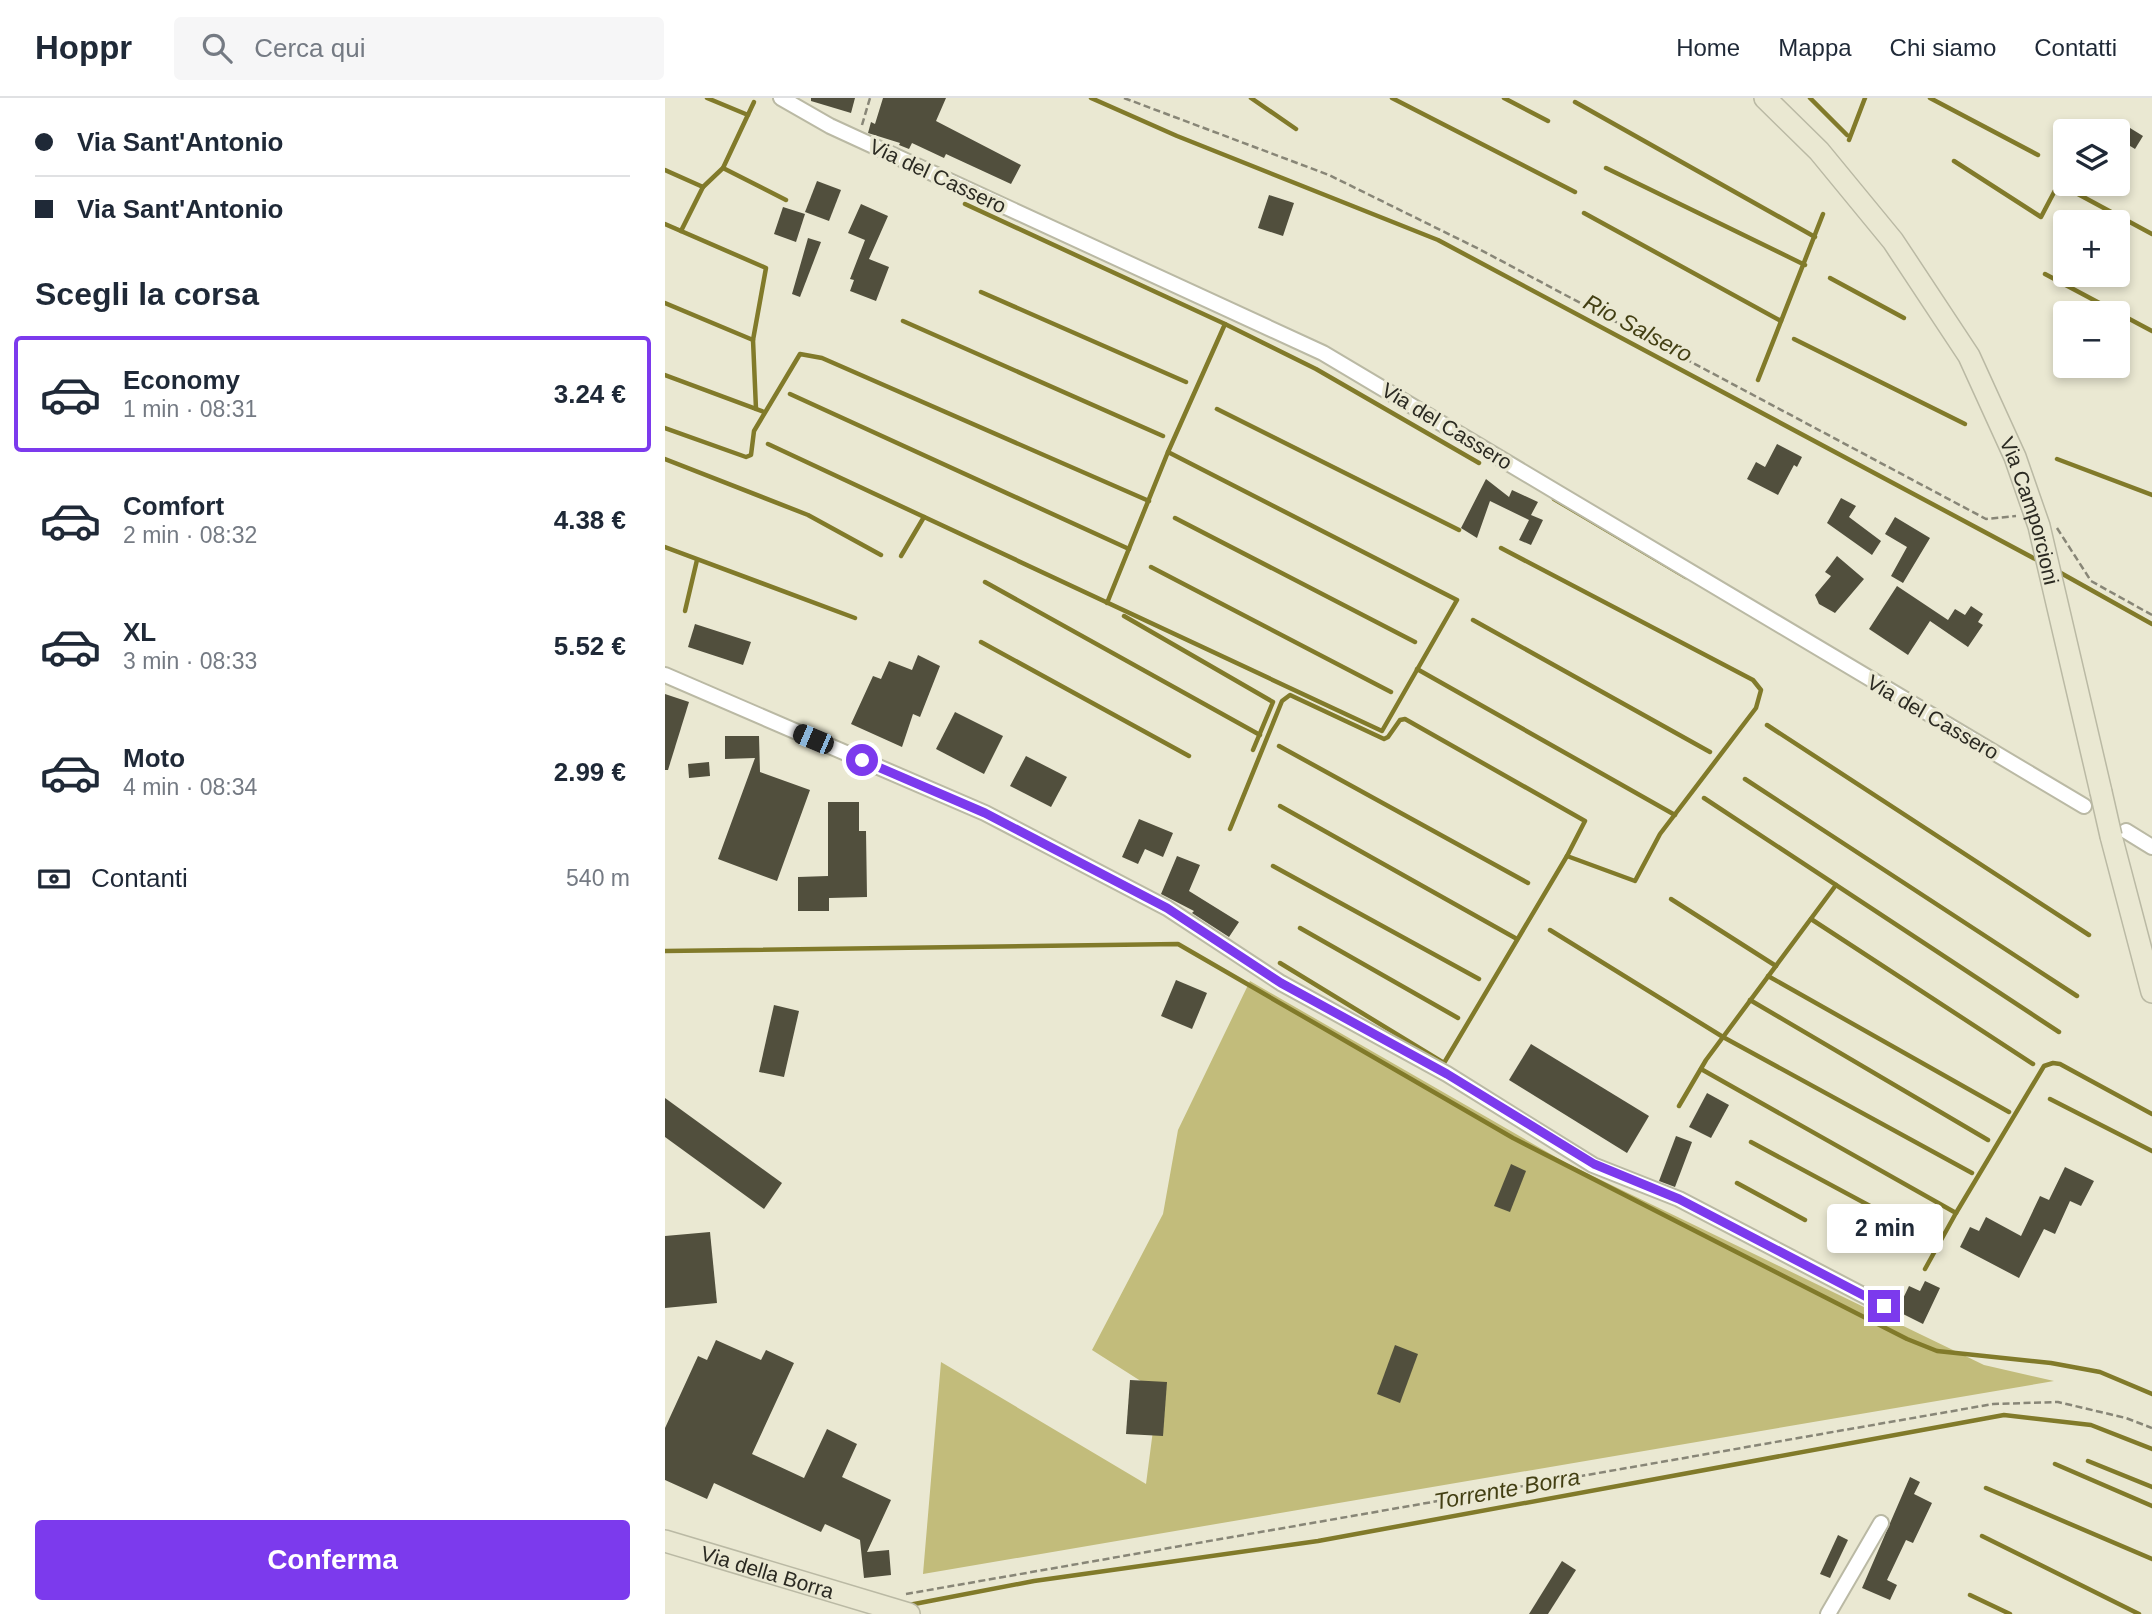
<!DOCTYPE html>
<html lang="it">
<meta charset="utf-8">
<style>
body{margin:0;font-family:Arial,sans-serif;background:#f6f6f7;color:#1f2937;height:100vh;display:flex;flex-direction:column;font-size:26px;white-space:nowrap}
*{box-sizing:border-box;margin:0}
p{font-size:23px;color:#747a83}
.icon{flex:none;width:38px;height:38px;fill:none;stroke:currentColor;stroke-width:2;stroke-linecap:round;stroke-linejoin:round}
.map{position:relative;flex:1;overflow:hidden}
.panel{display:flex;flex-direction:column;background:#fff;width:665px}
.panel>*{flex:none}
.banner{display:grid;align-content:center;height:154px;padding:0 35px;background:#fff}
.fabs{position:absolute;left:1388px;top:21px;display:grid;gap:14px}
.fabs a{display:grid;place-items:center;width:77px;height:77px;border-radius:7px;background:#fff;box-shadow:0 4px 10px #0003;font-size:35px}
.end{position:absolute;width:32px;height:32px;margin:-16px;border:9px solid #7c3aed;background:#fff;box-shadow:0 0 0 4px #fff}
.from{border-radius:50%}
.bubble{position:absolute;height:49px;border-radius:7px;background:#fff;box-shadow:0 4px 10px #0003;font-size:23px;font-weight:800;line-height:49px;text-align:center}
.car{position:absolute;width:21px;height:42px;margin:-21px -10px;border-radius:9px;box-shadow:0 0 5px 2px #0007;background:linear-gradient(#222 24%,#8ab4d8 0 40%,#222 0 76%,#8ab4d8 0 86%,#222 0)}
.banner b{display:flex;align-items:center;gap:24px;height:66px;font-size:26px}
.banner b+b{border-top:2px solid #e0e1e3}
.banner i{width:18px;height:18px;background:#1f2937}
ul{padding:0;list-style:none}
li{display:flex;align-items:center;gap:21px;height:116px;margin:0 14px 10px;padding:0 21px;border:4px solid transparent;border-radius:7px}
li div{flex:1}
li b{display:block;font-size:26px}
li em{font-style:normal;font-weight:800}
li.selected{border-color:#7c3aed}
li>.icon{width:63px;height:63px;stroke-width:1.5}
h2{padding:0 35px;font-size:32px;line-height:84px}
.pay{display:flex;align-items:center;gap:18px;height:77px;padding:0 35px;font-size:26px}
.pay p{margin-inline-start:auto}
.cta{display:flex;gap:14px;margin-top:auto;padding:14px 35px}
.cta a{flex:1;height:80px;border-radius:7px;background:#7c3aed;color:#fff;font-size:28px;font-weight:800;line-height:80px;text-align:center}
header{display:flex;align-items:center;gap:42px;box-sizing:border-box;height:98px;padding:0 35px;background:#fff;border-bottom:2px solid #e0e1e3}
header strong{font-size:33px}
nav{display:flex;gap:38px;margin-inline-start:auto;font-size:24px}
.search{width:490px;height:63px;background:#f6f6f7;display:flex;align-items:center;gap:18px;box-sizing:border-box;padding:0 24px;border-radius:7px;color:#747a83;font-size:26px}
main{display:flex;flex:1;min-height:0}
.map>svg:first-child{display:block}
</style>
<header>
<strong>Hoppr</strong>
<div class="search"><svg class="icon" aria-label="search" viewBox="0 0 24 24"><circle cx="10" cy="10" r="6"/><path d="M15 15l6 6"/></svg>Cerca qui</div>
<nav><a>Home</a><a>Mappa</a><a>Chi siamo</a><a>Contatti</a></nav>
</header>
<main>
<section class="panel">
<div class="banner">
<b><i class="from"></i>Via Sant'Antonio</b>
<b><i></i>Via Sant'Antonio</b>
</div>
<h2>Scegli la corsa</h2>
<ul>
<li class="selected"><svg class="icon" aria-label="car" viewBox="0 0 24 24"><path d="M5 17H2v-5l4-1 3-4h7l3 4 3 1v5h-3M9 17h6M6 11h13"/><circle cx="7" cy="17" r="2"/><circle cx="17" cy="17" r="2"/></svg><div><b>Economy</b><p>1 min · 08:31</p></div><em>3.24 €</em></li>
<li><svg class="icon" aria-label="car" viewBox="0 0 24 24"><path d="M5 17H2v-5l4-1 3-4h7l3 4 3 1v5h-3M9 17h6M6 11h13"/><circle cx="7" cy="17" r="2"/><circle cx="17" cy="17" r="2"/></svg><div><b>Comfort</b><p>2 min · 08:32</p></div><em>4.38 €</em></li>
<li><svg class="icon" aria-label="car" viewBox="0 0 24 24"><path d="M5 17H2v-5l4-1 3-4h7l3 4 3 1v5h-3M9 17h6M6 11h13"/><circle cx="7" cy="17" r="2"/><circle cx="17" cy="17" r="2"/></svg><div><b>XL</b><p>3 min · 08:33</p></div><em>5.52 €</em></li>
<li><svg class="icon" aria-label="car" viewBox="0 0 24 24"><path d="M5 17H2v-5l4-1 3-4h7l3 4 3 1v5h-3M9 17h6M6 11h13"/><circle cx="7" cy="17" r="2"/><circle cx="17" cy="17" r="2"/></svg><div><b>Moto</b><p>4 min · 08:34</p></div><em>2.99 €</em></li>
</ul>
<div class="pay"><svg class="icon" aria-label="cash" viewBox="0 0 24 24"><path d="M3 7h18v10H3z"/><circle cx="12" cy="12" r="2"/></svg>Contanti<p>540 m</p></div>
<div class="cta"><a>Conferma</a></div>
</section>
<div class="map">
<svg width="1487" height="1516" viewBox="0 0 1487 1516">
<rect width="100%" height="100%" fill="#eae8d2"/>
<polygon fill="#c2bc7b" points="585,883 903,1066 1319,1267 1389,1283 258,1476 276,1264 481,1386 493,1294 427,1252 498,1116 513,1032"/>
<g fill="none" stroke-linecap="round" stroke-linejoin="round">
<g stroke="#817a2a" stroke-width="4.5">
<polyline points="42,0 83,17"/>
<polyline points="426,0 512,38 773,142 1374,463"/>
<polyline points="586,0 631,31"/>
<polyline points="727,0 910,94"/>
<polyline points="839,0 883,23"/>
<polyline points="1145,0 1182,37"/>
<polyline points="1265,0 1373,57"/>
<polyline points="910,4 1150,139"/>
<polyline points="1184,42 1200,0"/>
<polyline points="1289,63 1376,119 1396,81"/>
<polyline points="58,70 121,102"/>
<polyline points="941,70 1140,167"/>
<polyline points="0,72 38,89"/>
<polyline points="1411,95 1487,136"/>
<polyline points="300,106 560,226 651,271 814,365"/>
<polyline points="919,115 1116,223"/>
<polyline points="0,126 101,170 88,242 91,311"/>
<polyline points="16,133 38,89 58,70 89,4"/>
<polyline points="1380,176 1487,233"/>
<polyline points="1165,180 1239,220"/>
<polyline points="316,194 521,284"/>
<polyline points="0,205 88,242"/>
<polyline points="238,223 498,338"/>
<polyline points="1129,241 1300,326"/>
<polyline points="0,277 99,314"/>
<polyline points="1093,282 1158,116"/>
<polyline points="125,296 464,451"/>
<polyline points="552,311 794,432"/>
<polyline points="0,330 81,359 86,357 89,333 135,256 157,260 484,403"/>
<polyline points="103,346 717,633 792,502 503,354"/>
<polyline points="0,361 143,417 216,457"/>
<polyline points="1392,361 1487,397"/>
<polyline points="889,401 1021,479"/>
<polyline points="510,420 750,544"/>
<polyline points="0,449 190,520"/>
<polyline points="236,458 259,419"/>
<polyline points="486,469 726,594"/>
<polyline points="1394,474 1487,526"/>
<polyline points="320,484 595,637"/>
<polyline points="442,505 503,354 560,226"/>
<polyline points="20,513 32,462"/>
<polyline points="459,518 608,604 588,652"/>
<polyline points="808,522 1045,654"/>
<polyline points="316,544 524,658"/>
<polyline points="752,571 1010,717"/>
<polyline points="1102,627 1424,837"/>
<polyline points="614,648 863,785"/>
<polyline points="1080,681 1412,898"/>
<polyline points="1039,700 1394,934"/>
<polyline points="615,708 852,841"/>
<polyline points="565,731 617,603 625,597 719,641 723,639 735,622 740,621 920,723 902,758"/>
<polyline points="608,768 814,881"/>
<polyline points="1006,801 1111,868"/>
<polyline points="1146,821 1368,966"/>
<polyline points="635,830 793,920"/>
<polyline points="885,832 1058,939 1307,1075"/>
<polyline points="0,853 513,846 848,1040 1242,1241 1272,1253 1386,1265 1435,1274 1487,1296"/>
<polyline points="615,865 779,965 902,758 970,783 995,736 1091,610 1096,592 1088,582 836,450"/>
<polyline points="1103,878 1344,1014"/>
<polyline points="1085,902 1323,1042"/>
<polyline points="1036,971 1291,1115"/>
<polyline points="1385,1001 1487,1053"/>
<polyline points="1014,1008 1041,962 1171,787"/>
<polyline points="1086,1044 1274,1145"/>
<polyline points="1072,1085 1140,1122"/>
<polyline points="1260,1171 1291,1115 1379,968 1388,965 1395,966 1487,1016"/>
<polyline points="1423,1363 1487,1389"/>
<polyline points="1390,1366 1487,1408"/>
<polyline points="1321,1390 1487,1461"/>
<polyline points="1317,1438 1474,1516"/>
<polyline points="1305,1497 1345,1516"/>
<polyline points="244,1507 369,1483 653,1443 1339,1317 1426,1327 1487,1351"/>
</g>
</g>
<g fill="#514f3d">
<polygon points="146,0 190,0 186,15 146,3"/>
<polygon points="218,0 281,0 271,23 356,67 346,86 281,56 279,60 247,45 244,51 234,47 235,45 203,35 206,24 210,26"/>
<polygon points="1452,22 1478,38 1470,51 1452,40"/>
<polygon points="152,83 176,92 164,123 140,114"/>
<polygon points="604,97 629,105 618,138 593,130"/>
<polygon points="196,106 223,118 204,161 224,169 211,203 185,193 189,182 185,181 200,142 183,135"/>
<polygon points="118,109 140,116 131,144 109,136"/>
<polygon points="143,140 156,144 135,199 127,196"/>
<polygon points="1112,346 1137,359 1132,369 1129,367 1113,397 1082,381 1091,364 1100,369"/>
<polygon points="821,381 844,399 847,392 873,404 866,417 878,422 866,447 854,442 864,422 825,403 812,440 796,430"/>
<polygon points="1176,400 1191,408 1184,419 1216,443 1207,457 1162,425"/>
<polygon points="1230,419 1265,440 1238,485 1226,478 1242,449 1220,436"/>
<polygon points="1172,458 1199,481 1170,515 1154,506 1150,497 1166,478 1160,474"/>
<polygon points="1232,488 1283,522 1290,511 1300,517 1306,508 1318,516 1313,524 1318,527 1303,549 1265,523 1243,557 1204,531"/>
<polygon points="30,526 86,544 78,567 23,549"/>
<polygon points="253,557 275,568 255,619 248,616 237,649 186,626 208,578 216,581 224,563 247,572"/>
<polygon points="0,596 24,604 3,672 0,672"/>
<polygon points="290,614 338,638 319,676 271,651"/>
<polygon points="60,638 94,638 95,674 145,692 112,783 53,761 90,660 60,661"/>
<polygon points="361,658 402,679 386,709 345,688"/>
<polygon points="44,664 45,678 24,680 23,666"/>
<polygon points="163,704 194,704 194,733 201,733 202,799 164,800 164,813 133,813 133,779 163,778"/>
<polygon points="474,721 508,735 498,759 480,751 473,766 457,759"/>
<polygon points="512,758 535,767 524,793 574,824 564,839 527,815 529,813 496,796"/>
<polygon points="511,882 542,895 527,931 496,918"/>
<polygon points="109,907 134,913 119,979 94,974"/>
<polygon points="866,946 984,1018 962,1055 844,982"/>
<polygon points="1042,995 1064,1007 1046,1040 1024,1029"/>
<polygon points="0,1000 117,1085 99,1111 0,1039"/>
<polygon points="1011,1038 1027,1044 1010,1089 994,1083"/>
<polygon points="846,1066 861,1073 845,1114 829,1108"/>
<polygon points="1400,1069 1429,1083 1416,1108 1405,1103 1390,1136 1379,1131 1354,1180 1295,1149 1305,1129 1314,1133 1321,1119 1356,1138 1375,1098 1384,1102"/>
<polygon points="45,1134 52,1205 0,1210 0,1138"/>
<polygon points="1260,1183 1275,1190 1258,1226 1232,1213 1244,1188 1255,1193"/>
<polygon points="51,1242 96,1262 101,1252 129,1265 87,1356 139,1380 162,1331 192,1346 177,1379 226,1402 202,1454 224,1452 226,1477 199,1480 195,1442 160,1426 156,1434 49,1385 42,1401 0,1382 0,1330 33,1258 42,1262"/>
<polygon points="730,1247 753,1256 735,1305 712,1296"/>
<polygon points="465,1282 502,1284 498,1338 461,1336"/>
<polygon points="1245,1379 1255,1384 1249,1396 1267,1405 1248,1445 1241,1442 1222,1482 1232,1487 1225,1502 1197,1490"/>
<polygon points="1173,1437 1183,1442 1165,1480 1155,1476"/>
<polygon points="897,1463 911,1472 883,1516 864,1516"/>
</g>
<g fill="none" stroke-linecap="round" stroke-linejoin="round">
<g stroke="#bab9a4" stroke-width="18">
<g id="street">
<polyline points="116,0 165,28 658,255 1419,708"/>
<polyline points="0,577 320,715 502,810 616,885 782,976 928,1067 1014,1101 1219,1208"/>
<polyline points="1461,733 1487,749"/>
<polyline points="1163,1516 1216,1425"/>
</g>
</g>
<g stroke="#bab9a4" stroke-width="24">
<g id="secondary">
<path id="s1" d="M 1100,0 L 1154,53 L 1228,143 L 1304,258 L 1350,359 L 1374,428 L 1436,694"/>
<polyline points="1446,738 1487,894"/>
<path id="s2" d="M 0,1443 L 244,1516"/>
</g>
</g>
<g stroke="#888677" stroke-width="2.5" stroke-dasharray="7 3.5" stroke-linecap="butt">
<polyline points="459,0 664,77 814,151 1321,421 1351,418"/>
<polyline points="197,27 205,0"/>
<polyline points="1392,430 1426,483 1487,517"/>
<polyline points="241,1496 1328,1306 1393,1304 1461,1320 1487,1330"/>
</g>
<use href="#street" stroke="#fff" stroke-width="14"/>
<use href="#secondary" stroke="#eae8d2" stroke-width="21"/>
<g stroke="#bab9a4" stroke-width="24" stroke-linecap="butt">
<polyline id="secondary-bridge" points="1436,694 1446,738"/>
</g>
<use href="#secondary-bridge" stroke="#eae8d2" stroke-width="21"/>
</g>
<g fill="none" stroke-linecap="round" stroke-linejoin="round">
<polyline stroke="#7c3aed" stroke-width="9" points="197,662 320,715 502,810 616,885 782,976 929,1066 1014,1101 1219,1208"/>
</g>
<g text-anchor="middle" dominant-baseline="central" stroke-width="7" stroke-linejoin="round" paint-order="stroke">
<g font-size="21" fill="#2b2a22" stroke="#eae8d2">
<text transform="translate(273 78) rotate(25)">Via del Cassero</text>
<text transform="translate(782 328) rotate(31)">Via del Cassero</text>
<text stroke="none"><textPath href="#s1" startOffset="497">Via Camporcioni</textPath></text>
<text transform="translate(1268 619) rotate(30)">Via del Cassero</text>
<text stroke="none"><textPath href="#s2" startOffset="107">Via della Borra</textPath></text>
</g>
<g font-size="23" font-style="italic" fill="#433f13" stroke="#eae8d2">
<text transform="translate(973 230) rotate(28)">Rio Salsero</text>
<text transform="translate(842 1391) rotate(-10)">Torrente Borra</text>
</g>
</g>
</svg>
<div class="fabs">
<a><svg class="icon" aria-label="layers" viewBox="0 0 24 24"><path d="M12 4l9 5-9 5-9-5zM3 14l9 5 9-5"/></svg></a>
<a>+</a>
<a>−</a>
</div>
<i class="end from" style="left:197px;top:662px"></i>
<i class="end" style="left:1219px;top:1208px"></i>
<div class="bubble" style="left:1162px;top:1106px;width:116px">2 min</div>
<i class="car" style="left:148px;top:641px;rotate:293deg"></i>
</div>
</main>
